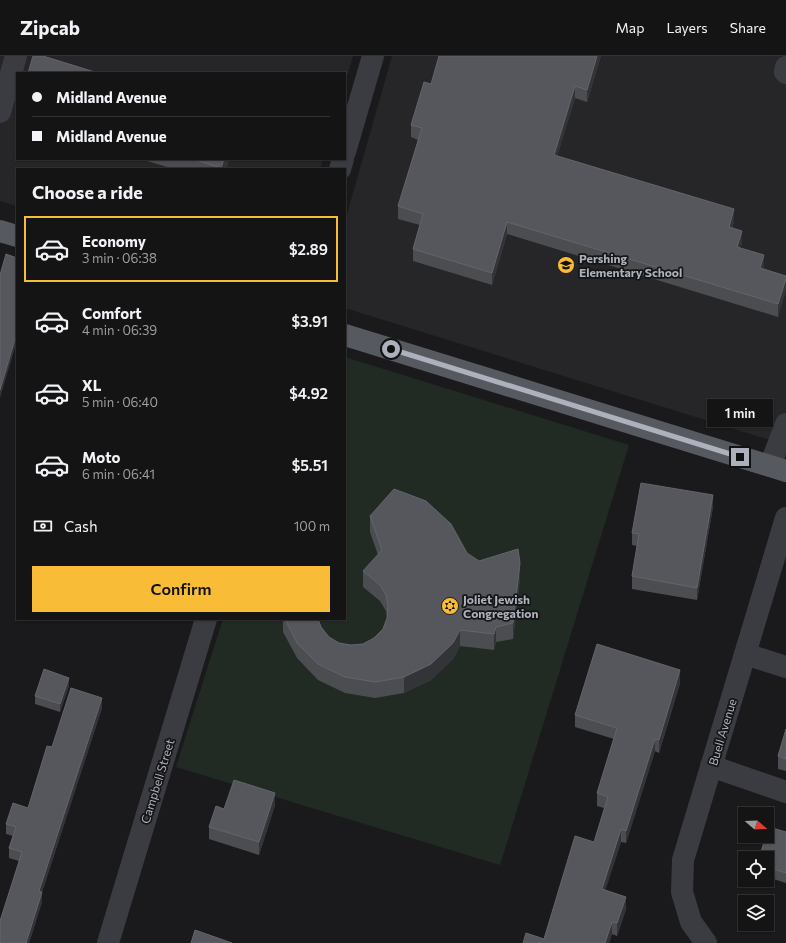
<!DOCTYPE html>
<meta charset="utf-8">
<style>
body{margin:0;font-family:Commissioner,sans-serif;background:#212122;color:#f1f3f6;height:100vh;display:flex;flex-direction:column;font-size:15px;white-space:nowrap}
*{box-sizing:border-box;margin:0}
p{font-size:13px;color:#9d9ea0}
.icon{flex:none;width:22px;height:22px;fill:none;stroke:currentColor;stroke-width:2;stroke-linecap:round;stroke-linejoin:round}
.map{position:relative;flex:1;overflow:hidden}
.side{position:absolute;left:16px;top:112px;width:330px;height:452px;display:flex;flex-direction:column;background:#141415;border-radius:0px;box-shadow:0 1px 3px #0004,0 0 0 1px #333334}
.side>*{flex:none}
.hud{position:absolute;left:16px;top:16px;width:330px;height:88px;border-radius:0px;box-shadow:0 1px 3px #0004,0 0 0 1px #333334;display:grid;align-content:center;height:88px;padding:0 16px;background:#141415}
.needle{width:26px;rotate:109deg}
.controls{position:absolute;left:738px;top:751px;display:grid;gap:8px}
.controls a{display:grid;place-items:center;width:36px;height:36px;border-radius:0px;background:#141415;box-shadow:0 1px 3px #0004,0 0 0 1px #333334;font-size:20px}
.end{position:absolute;width:18px;height:18px;margin:-9px;border:5px solid #acb1bc;background:#111;box-shadow:0 0 0 2px #111}
.from{border-radius:50%}
.bubble{position:absolute;height:28px;border-radius:0px;background:#141415;box-shadow:0 1px 3px #0004,0 0 0 1px #333334;font-size:13px;font-weight:600;line-height:28px;text-align:center}
.hud b{display:flex;align-items:center;gap:14px;height:38px;font-size:15px}
.hud b+b{border-top:1px solid #333334}
.hud i{width:10px;height:10px;background:#f1f3f6}
ul{padding:0;list-style:none}
li{display:flex;align-items:center;gap:12px;height:66px;margin:0 8px 6px;padding:0 8px;border:2px solid transparent;border-radius:0px}
li div{flex:1}
li b{display:block;font-size:15px}
li em{font-style:normal;font-weight:600}
li.current{border-color:#f8bc36}
li>.icon{width:36px;height:36px;stroke-width:1.5}
h2{padding:0 16px;font-size:18px;line-height:48px}
.pay{display:flex;align-items:center;gap:10px;height:44px;padding:0 16px;font-size:15px}
.pay p{margin-inline-start:auto}
.action{display:flex;gap:8px;margin-top:auto;padding:8px 16px}
.action a{flex:1;height:46px;border-radius:0px;background:#f8bc36;color:#111;font-size:16px;font-weight:600;line-height:46px;text-align:center}
header{display:flex;align-items:center;gap:24px;box-sizing:border-box;height:56px;padding:0 20px;background:#141415;border-bottom:1px solid #333334}
header strong{font-size:19px}
nav{display:flex;gap:22px;margin-inline-start:auto;font-size:14px}
.map>svg:first-child{display:block}
</style>
<header>
<strong>Zipcab</strong>
<nav><a>Map</a><a>Layers</a><a>Share</a></nav>
</header>
<div class="map">
<svg width="786" height="887" viewBox="0 0 786 887">
<rect width="100%" height="100%" fill="#1a1a1c"/>
<g fill="#262629">
<polygon points="0,0 353,0 345,27 345,17 17,17 17,103 323,103 320,113 17,113 17,150 0,145"/>
<polygon points="392,0 786,0 786,389 345,252 345,165"/>
</g>
<polygon fill="#212b23" points="345,301 629,389 500,809 176,711 223,563 345,563"/>
<g fill="none" stroke-linecap="round" stroke-linejoin="round">
<g stroke="#3b3c42" stroke-width="22">
<polyline points="786,11 785,16 786,17"/>
<polyline points="0,56 16,0"/>
<polyline points="345,96 373,0"/>
<polyline points="340,113 343,103"/>
<polyline points="770,410 786,368"/>
<polyline points="745,598 786,611"/>
<polyline points="711,710 786,736"/>
<polyline points="108,887 206,563"/>
<polyline points="706,887 691,866 682,836 683,804 786,462"/>
</g>
<g stroke="#575961" stroke-width="22">
<polyline points="0,175 17,180"/>
<polyline points="345,279 786,415"/>
</g>
</g>
<g fill="#4b4d51">
<polygon points="439,0 601,0 587,46 575,42 557,100 734,166 732,172 742,187 740,192 764,211 763,213 786,220 778,261 507,178 492,229 413,205 413,193 420,169 398,163 398,150 418,84 411,81 411,69 431,28"/>
<polygon points="147,103 229,103 226,113 174,113 147,105"/>
<polygon points="713,451 697,544 632,533 632,520 637,490 632,489 632,477"/>
<polygon points="370,460 467,497 479,505 520,523 513,583 496,586 494,594 460,590 453,603 431,624 404,637 375,642 345,637 318,624 297,602 283,576 283,563 318,563 321,571 329,581 339,587 351,589 363,588 374,582 383,573 387,562 386,555 380,545 363,531 363,515 378,499 370,476"/>
<polygon points="680,627 659,697 655,695 626,787 621,786 605,834 626,853 617,880 612,878 609,887 523,887 544,883 594,786 604,752 597,750 597,737 614,683 575,671 575,659"/>
<polygon points="69,630 60,656 35,648 35,640"/>
<polygon points="102,652 42,836 42,846 29,887 0,887 19,805 9,802 9,792 13,780 6,778 6,768 28,752 52,691"/>
<polygon points="786,673 786,715 778,713 778,700"/>
<polygon points="275,749 259,799 209,783 209,771 224,753"/>
<polygon points="786,776 786,827 767,821 767,802"/>
</g>
<g fill="#333437">
<polygon points="597,0 601,0 587,46 587,34"/>
<polygon points="575,30 575,42 554,111 554,99"/>
<polygon points="224,103 229,103 226,113 221,113"/>
<polygon points="734,153 734,166 729,183 729,171"/>
<polygon points="507,166 507,178 492,229 492,217"/>
<polygon points="742,175 742,187 737,204 737,191"/>
<polygon points="764,199 764,211 760,224 760,212"/>
<polygon points="786,223 786,235 778,261 778,248"/>
<polygon points="17,276 17,285 0,342 0,334"/>
<polygon points="713,439 713,451 697,544 697,532"/>
<polygon points="520,507 520,523 513,583 513,567"/>
<polygon points="496,571 496,586 494,594 494,578"/>
<polygon points="460,574 460,590 453,603 431,624 404,637 404,621"/>
<polygon points="680,614 680,627 659,697 659,684"/>
<polygon points="69,622 69,630 60,656 60,648"/>
<polygon points="102,642 102,652 39,845 39,835"/>
<polygon points="655,683 655,695 626,787 626,775"/>
<polygon points="275,737 275,749 259,799 259,786"/>
<polygon points="621,773 621,786 602,845 602,833"/>
<polygon points="42,836 42,846 29,887 26,887"/>
<polygon points="626,841 626,853 617,880 617,867"/>
<polygon points="612,866 612,878 609,887 605,887"/>
</g>
<g fill="#56575d" stroke="#63656c">
<polygon points="33,0 43,0 98,17 28,17"/>
<polygon points="439,0 597,0 587,34 575,30 554,99 734,153 729,171 742,175 737,191 764,199 760,212 786,220 786,223 778,248 507,166 492,217 413,193 423,158 398,150 422,72 411,69 424,26 431,28"/>
<polygon points="193,103 224,103 221,112"/>
<polygon points="6,198 17,202 17,276 0,334 0,219"/>
<polygon points="641,427 713,439 697,532 632,520 639,478 632,477"/>
<polygon points="394,433 426,445 451,468 467,497 479,505 518,493 520,507 513,567 496,571 494,578 460,574 453,587 431,608 404,621 375,626 345,621 318,608 297,587 285,563 318,563 321,571 329,581 339,587 351,589 363,588 374,582 383,573 387,562 388,550 386,539 380,529 363,515 382,494 370,460"/>
<polygon points="597,588 680,614 659,684 655,683 626,775 621,773 602,833 626,841 617,867 612,866 605,887 523,887 526,877 544,883 575,780 594,786 608,741 597,737 617,672 575,659"/>
<polygon points="44,613 69,622 60,648 35,640"/>
<polygon points="71,632 102,642 39,835 42,836 26,887 0,887 0,865 22,796 9,792 16,771 6,768 13,747 28,752 47,690 52,691"/>
<polygon points="786,673 786,703 778,700"/>
<polygon points="234,724 275,737 259,786 209,771 216,750 224,753"/>
<polygon points="769,771 786,776 786,817 767,811 767,802 759,802 766,780 767,780 767,778"/>
<polygon points="195,874 232,887 191,887"/>
</g>
<g fill="none" stroke-linecap="round" stroke-linejoin="round">
<polyline stroke="#acb1bc" stroke-width="5" points="391,293 740,401"/>
</g>
<defs>
<g id="school-disc" transform="scale(0.9)"><circle r="9.5" fill="#f8bc36" stroke="#151517"/><path d="M0-5L7-2L0 1L-7-2ZM-4 1L0 2.5L4 1V4Q0 6-4 4Z" fill="#111"/></g>
<g id="synagogue-disc" transform="scale(0.9)"><circle r="9.5" fill="#f8bc36" stroke="#151517"/><path d="M0-6.5L5.6 3.2H-5.6ZM0 6.5L5.6-3.2H-5.6Z" fill="#111"/></g>
</defs>
<g fill-rule="evenodd">
<use href="#school-disc" x="566" y="209"/>
<use href="#synagogue-disc" x="450" y="550"/>
</g>
<g text-anchor="middle" dominant-baseline="central" stroke-width="3.5" stroke-linejoin="round" paint-order="stroke">
<g font-size="12" font-weight="bold" fill="#acb1bc" stroke="#151517" text-anchor="start">
<text x="579" y="202">Pershing<tspan x="579" dy="14">Elementary School</tspan></text>
<text x="463" y="543">Joliet Jewish<tspan x="463" dy="14">Congregation</tspan></text>
</g>
<g font-size="12" fill="#acb1bc" stroke="#151517">
<text transform="translate(722 676) rotate(-73)">Buell Avenue</text>
<text transform="translate(157 725) rotate(-73)">Campbell Street</text>
</g>
</g>
</svg>
<div class="controls">
<a><svg class="needle" viewBox="-14 -14 28 28"><path d="M0-13l5 13h-10z" fill="#e53935"/><path d="M0 13l5-13h-10z" fill="#9d9ea0"/></svg></a>
<a><svg class="icon" aria-label="locate" viewBox="0 0 24 24"><circle cx="12" cy="12" r="6"/><path d="M12 2v4M12 18v4M2 12h4M18 12h4"/></svg></a>
<a><svg class="icon" aria-label="layers" viewBox="0 0 24 24"><path d="M12 4l9 5-9 5-9-5zM3 14l9 5 9-5"/></svg></a>
</div>
<i class="end from" style="left:391px;top:293px"></i>
<i class="end" style="left:740px;top:401px"></i>
<div class="bubble" style="left:707px;top:343px;width:66px">1 min</div>
<div class="hud">
<b><i class="from"></i>Midland Avenue</b>
<b><i></i>Midland Avenue</b>
</div>
<section class="side">
<h2>Choose a ride</h2>
<ul>
<li class="current"><svg class="icon" aria-label="car" viewBox="0 0 24 24"><path d="M5 17H2v-5l4-1 3-4h7l3 4 3 1v5h-3M9 17h6M6 11h13"/><circle cx="7" cy="17" r="2"/><circle cx="17" cy="17" r="2"/></svg><div><b>Economy</b><p>3 min · 06:38</p></div><em>$2.89</em></li>
<li><svg class="icon" aria-label="car" viewBox="0 0 24 24"><path d="M5 17H2v-5l4-1 3-4h7l3 4 3 1v5h-3M9 17h6M6 11h13"/><circle cx="7" cy="17" r="2"/><circle cx="17" cy="17" r="2"/></svg><div><b>Comfort</b><p>4 min · 06:39</p></div><em>$3.91</em></li>
<li><svg class="icon" aria-label="car" viewBox="0 0 24 24"><path d="M5 17H2v-5l4-1 3-4h7l3 4 3 1v5h-3M9 17h6M6 11h13"/><circle cx="7" cy="17" r="2"/><circle cx="17" cy="17" r="2"/></svg><div><b>XL</b><p>5 min · 06:40</p></div><em>$4.92</em></li>
<li><svg class="icon" aria-label="car" viewBox="0 0 24 24"><path d="M5 17H2v-5l4-1 3-4h7l3 4 3 1v5h-3M9 17h6M6 11h13"/><circle cx="7" cy="17" r="2"/><circle cx="17" cy="17" r="2"/></svg><div><b>Moto</b><p>6 min · 06:41</p></div><em>$5.51</em></li>
</ul>
<div class="pay"><svg class="icon" aria-label="cash" viewBox="0 0 24 24"><path d="M3 7h18v10H3z"/><circle cx="12" cy="12" r="2"/></svg>Cash<p>100 m</p></div>
<div class="action"><a>Confirm</a></div>
</section>
</div>
